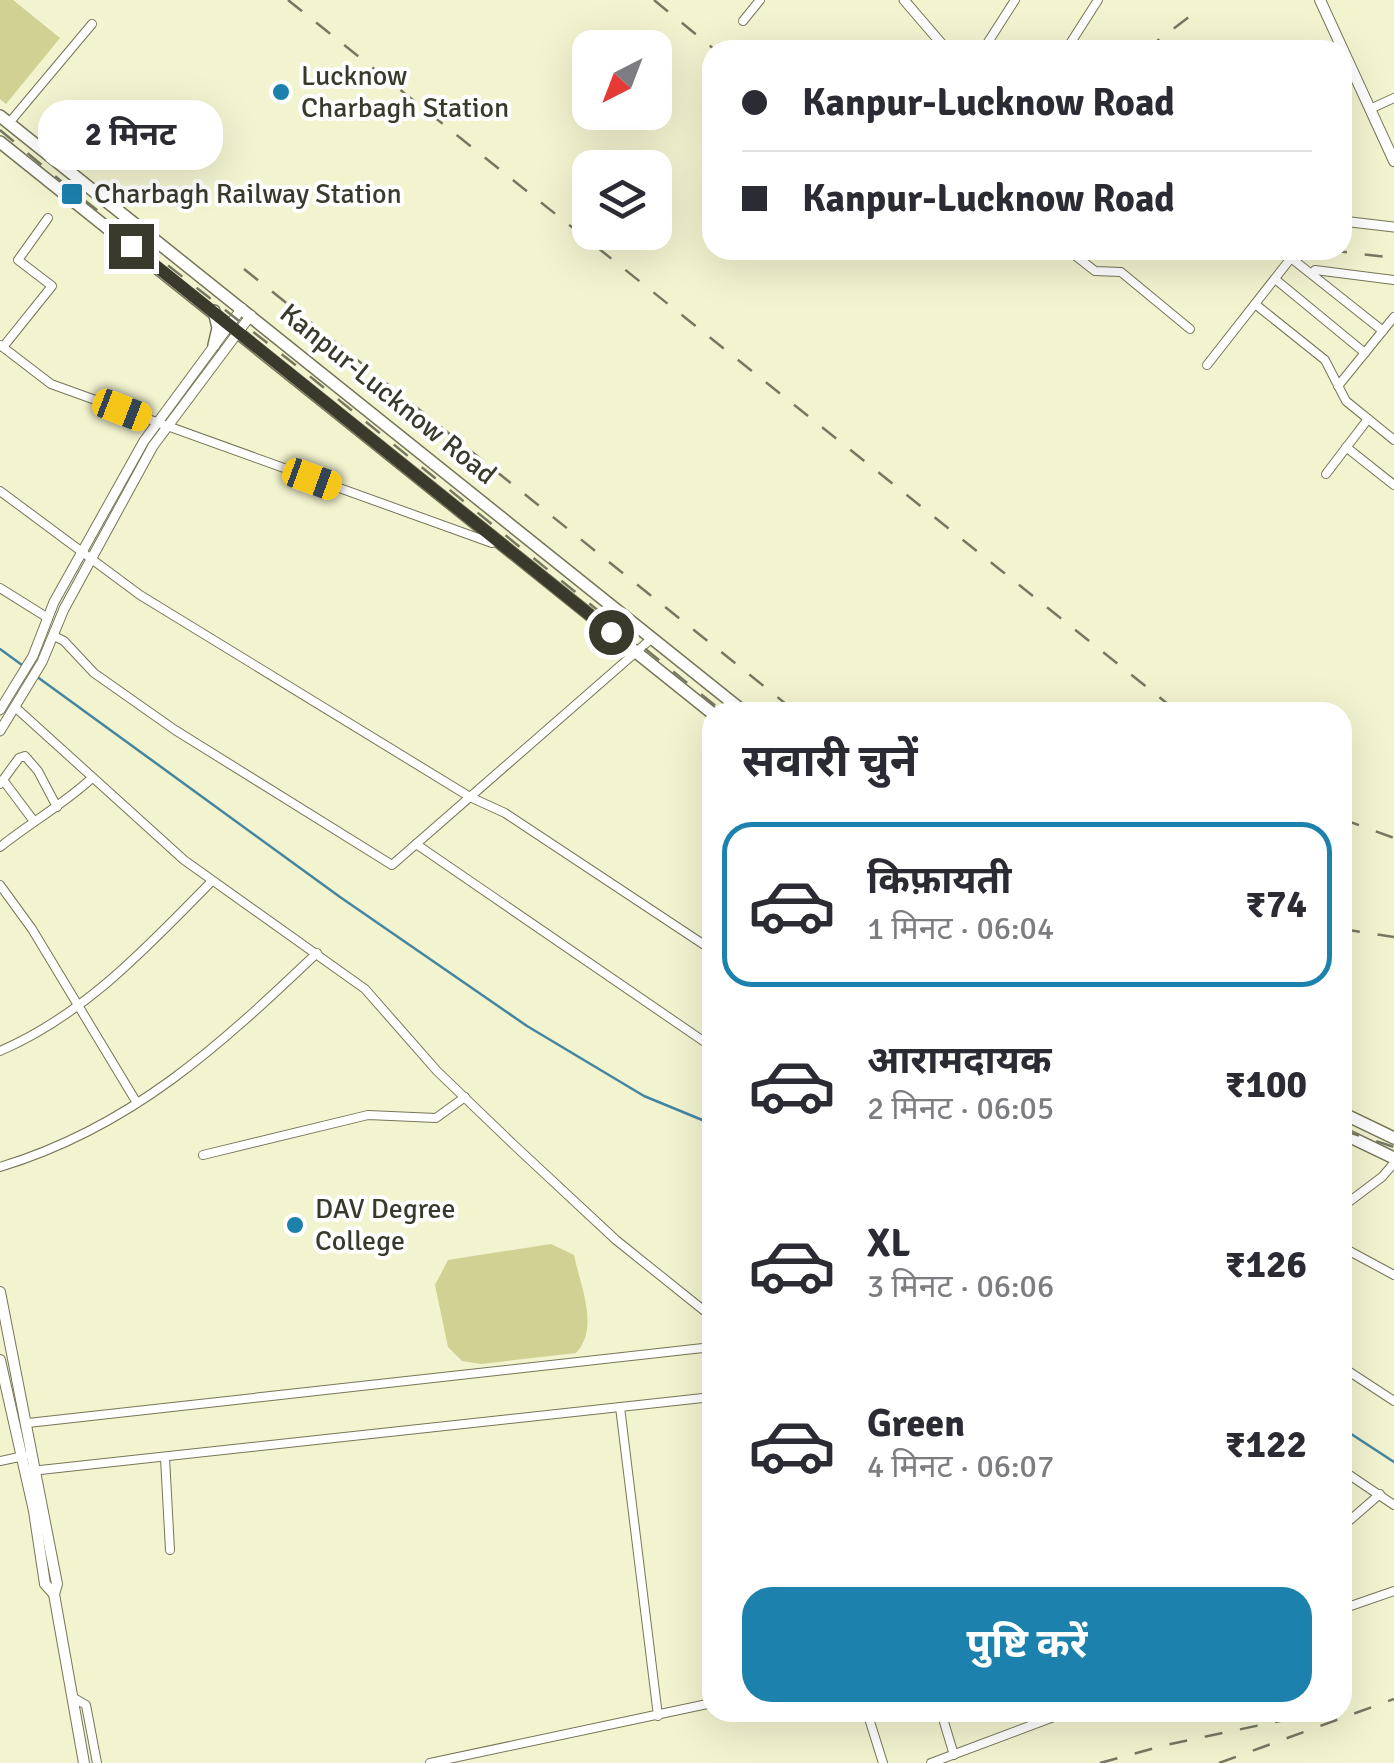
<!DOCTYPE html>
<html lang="hi">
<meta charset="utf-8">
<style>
body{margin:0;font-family:Signika,"Noto Sans Devanagari",sans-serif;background:#f7f7f7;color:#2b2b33;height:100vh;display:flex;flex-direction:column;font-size:38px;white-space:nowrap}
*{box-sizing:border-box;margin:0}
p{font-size:32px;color:#7c7c81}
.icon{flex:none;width:55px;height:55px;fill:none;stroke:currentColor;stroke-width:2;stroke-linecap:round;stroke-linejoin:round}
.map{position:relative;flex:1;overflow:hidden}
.side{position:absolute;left:702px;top:702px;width:650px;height:1020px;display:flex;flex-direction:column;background:#fff;border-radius:30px;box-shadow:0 10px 40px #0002}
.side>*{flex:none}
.hud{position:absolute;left:702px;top:40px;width:650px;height:220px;border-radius:30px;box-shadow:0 10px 40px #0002;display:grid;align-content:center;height:220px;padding:0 40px;background:#fff}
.needle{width:65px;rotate:222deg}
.tools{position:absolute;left:572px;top:30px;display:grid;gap:20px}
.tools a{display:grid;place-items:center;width:100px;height:100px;border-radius:20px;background:#fff;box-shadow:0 10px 40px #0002;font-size:50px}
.end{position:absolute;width:45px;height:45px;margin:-22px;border:12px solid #393a2c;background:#fff;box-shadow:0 0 0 5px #fff}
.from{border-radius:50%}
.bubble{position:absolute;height:70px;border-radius:30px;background:#fff;box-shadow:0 10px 40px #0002;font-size:32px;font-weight:700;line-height:70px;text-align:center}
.car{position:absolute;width:30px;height:60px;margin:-30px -15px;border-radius:12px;box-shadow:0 0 8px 2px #0007;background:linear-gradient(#f5c518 24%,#345 0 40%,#f5c518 0 76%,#345 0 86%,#f5c518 0)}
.hud b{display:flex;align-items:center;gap:35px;height:95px;font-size:38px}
.hud b+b{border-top:2px solid #e1e1e2}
.hud i{width:25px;height:25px;background:#2b2b33}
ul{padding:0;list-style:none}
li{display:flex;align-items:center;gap:30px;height:165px;margin:0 20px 15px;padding:0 20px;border:5px solid transparent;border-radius:30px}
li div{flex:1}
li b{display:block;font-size:38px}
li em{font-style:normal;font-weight:700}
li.current{border-color:#1c81ac}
li>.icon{width:90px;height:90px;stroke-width:1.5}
h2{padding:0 40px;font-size:45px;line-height:120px}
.cta{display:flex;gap:20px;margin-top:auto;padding:20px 40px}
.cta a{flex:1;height:115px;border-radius:30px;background:#1c81ac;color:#fff;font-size:40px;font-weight:700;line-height:115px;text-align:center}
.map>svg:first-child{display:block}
</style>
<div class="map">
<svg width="1394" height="1763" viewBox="0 0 1394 1763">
<rect width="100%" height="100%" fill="#f2f3cf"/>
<g fill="#d1d193">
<polygon points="0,0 13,0 60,38 6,104 0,99"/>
<path d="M 551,1244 L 574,1255 C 580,1285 600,1328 576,1353 L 481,1364 L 462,1361 L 448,1347 L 435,1285 L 448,1260 Z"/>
</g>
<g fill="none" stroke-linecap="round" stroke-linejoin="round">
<g stroke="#4486a1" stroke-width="2.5">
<polyline points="0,649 22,665"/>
<polyline points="36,676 340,897 527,1026 644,1096 712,1124"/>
<polyline points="1342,1428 1394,1462"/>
</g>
<g stroke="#767657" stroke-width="10">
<g id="minor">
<polyline points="743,21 760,0"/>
<polyline points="983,50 1015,0"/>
<polyline points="1066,50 1098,0"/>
<polyline points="1370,109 1394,98"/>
<polyline points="9,123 92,24"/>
<polyline points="1068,250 1095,271 1121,272 1190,329"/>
<polyline points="1291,258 1383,331"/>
<polyline points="1312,274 1315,270 1394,280"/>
<polyline points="1275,279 1365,353"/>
<polyline points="1255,304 1325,360 1346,401 1394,440"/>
<polyline points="0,345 51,384 492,543 496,540"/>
<polyline points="3,347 52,286 18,260 48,218"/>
<polyline points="1207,365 1291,258 1292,250"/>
<polyline points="1338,386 1394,317"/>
<polyline points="1346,447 1394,485"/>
<polyline points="1326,474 1368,419"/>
<polyline points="0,491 140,595 470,797 505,813 712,950"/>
<polyline points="0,588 48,618"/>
<polyline points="54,636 64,641 94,673 175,730 392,865 651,639"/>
<polyline points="15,707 184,860 365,989 437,1071 514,1145 616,1240 712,1317"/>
<polyline points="3,780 33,820"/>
<polyline points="0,784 19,758 25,756 38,771 57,807"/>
<polyline points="416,844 712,1047"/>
<path d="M 0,847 C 30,823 64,804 92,778"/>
<polyline points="0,885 32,929 137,1103"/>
<path d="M 0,1051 C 86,1014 148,946 212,881"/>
<polyline points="203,1155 368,1115 436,1118 465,1097"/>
<path d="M 0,1167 C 132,1127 219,1046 317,953"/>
<polyline points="1342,1207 1382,1177 1394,1163"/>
<polyline points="1342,1247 1394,1275"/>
<polyline points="1342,1367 1394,1401"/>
<polyline points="620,1407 658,1716"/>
<polyline points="28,1423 712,1347"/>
<polyline points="165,1458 170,1550"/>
<polyline points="0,1461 24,1456"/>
<polyline points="1342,1470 1394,1505"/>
<polyline points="31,1471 712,1397"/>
<polyline points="1342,1527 1380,1494"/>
<polyline points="1342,1609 1394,1591"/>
<polyline points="74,1698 86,1705 97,1763"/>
<polyline points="867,1712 883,1763"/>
<polyline points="941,1712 954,1755"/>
<polyline points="430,1763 712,1703"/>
<polyline points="931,1763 1067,1712"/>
</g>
</g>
<g stroke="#767657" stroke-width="11">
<g id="tertiary">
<polyline points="904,0 947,50"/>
<polyline points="1342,221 1394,227"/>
<polyline points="0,710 33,656 54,602 144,441 242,308"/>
<polyline points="0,731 42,662 64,609 153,446 251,315"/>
</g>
</g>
<g stroke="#767657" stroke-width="12">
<g id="secondary">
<polyline points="1320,0 1394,161"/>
<polyline points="0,1292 57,1584 54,1594 84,1763"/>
<polyline points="0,1360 34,1511 45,1584 54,1594"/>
</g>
</g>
<g stroke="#767657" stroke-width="14">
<g id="primary">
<polyline points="0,116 744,712"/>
<polyline points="0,142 712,713"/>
<polyline points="214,345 218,328 214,311"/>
<polyline points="1342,1113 1394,1138"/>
<polyline points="1342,1133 1394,1158"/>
</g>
</g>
<use href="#minor" stroke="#fff" stroke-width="8"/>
<use href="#tertiary" stroke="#fff" stroke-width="9"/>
<use href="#secondary" stroke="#fff" stroke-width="10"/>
<use href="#primary" stroke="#fff" stroke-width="11"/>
<g stroke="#777862" stroke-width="2.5" stroke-dasharray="18 18" stroke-linecap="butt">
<polyline points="288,0 1178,712"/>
<polyline points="654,0 715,50"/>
<polyline points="1145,50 1197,11"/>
<polyline points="0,130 74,192 307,374 723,712"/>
<polyline points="1329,250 1394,258"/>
<polyline points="244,269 796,712"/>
<polyline points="1342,819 1394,838"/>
<polyline points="1342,929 1394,937"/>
<polyline points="1342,1130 1394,1147"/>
<polyline points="1100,1763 1166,1745 1322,1712"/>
<polyline points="1219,1763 1394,1699"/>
</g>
</g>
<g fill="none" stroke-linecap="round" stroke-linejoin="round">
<polyline stroke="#393a2c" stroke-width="12" points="131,246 611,632"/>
</g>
<g fill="#1c81ac" stroke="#fff" stroke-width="4">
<circle cx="281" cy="92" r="10"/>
<rect x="60" y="182" width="24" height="24" rx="5"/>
<circle cx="295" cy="1225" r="10"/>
</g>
<g text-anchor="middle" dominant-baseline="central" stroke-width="8" stroke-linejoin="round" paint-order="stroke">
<g font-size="28" fill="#393a2c" stroke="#fff" text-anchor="start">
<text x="301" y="76">Lucknow<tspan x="301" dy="32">Charbagh Station</tspan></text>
<text x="94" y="194">Charbagh Railway Station</text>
<text x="315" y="1209">DAV Degree<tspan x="315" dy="32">College</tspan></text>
</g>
<g font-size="28" fill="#393a2c" stroke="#fff">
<text transform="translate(388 394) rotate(39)">Kanpur-Lucknow Road</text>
</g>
</g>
</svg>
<div class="tools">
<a><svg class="needle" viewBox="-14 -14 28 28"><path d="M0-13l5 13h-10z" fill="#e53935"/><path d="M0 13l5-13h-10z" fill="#7c7c81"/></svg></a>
<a><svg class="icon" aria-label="layers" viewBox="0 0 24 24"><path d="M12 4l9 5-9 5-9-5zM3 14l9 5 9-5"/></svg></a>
</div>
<i class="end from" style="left:611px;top:632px"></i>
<i class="end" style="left:131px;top:246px"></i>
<div class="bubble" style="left:38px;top:100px;width:185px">2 मिनट</div>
<i class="car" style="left:122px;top:410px;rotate:111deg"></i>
<i class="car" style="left:312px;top:479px;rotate:110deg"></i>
<div class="hud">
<b><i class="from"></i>Kanpur-Lucknow Road</b>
<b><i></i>Kanpur-Lucknow Road</b>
</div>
<section class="side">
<h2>सवारी चुनें</h2>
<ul>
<li class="current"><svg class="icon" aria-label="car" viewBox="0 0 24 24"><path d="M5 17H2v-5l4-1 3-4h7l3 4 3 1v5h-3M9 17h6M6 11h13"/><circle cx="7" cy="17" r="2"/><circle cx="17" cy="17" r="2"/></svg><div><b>किफ़ायती</b><p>1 मिनट · 06:04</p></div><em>₹74</em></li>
<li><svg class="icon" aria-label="car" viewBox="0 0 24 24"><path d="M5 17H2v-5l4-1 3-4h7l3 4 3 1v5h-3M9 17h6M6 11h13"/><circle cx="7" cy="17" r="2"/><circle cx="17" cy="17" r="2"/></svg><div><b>आरामदायक</b><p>2 मिनट · 06:05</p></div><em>₹100</em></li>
<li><svg class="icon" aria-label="car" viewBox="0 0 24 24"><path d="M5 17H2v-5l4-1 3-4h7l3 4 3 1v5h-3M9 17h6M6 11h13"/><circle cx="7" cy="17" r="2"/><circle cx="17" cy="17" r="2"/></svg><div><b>XL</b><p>3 मिनट · 06:06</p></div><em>₹126</em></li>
<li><svg class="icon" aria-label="car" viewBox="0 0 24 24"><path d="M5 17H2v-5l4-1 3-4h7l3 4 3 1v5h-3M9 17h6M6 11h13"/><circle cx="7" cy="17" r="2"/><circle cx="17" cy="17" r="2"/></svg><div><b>Green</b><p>4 मिनट · 06:07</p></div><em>₹122</em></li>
</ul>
<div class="cta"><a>पुष्टि करें</a></div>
</section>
</div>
